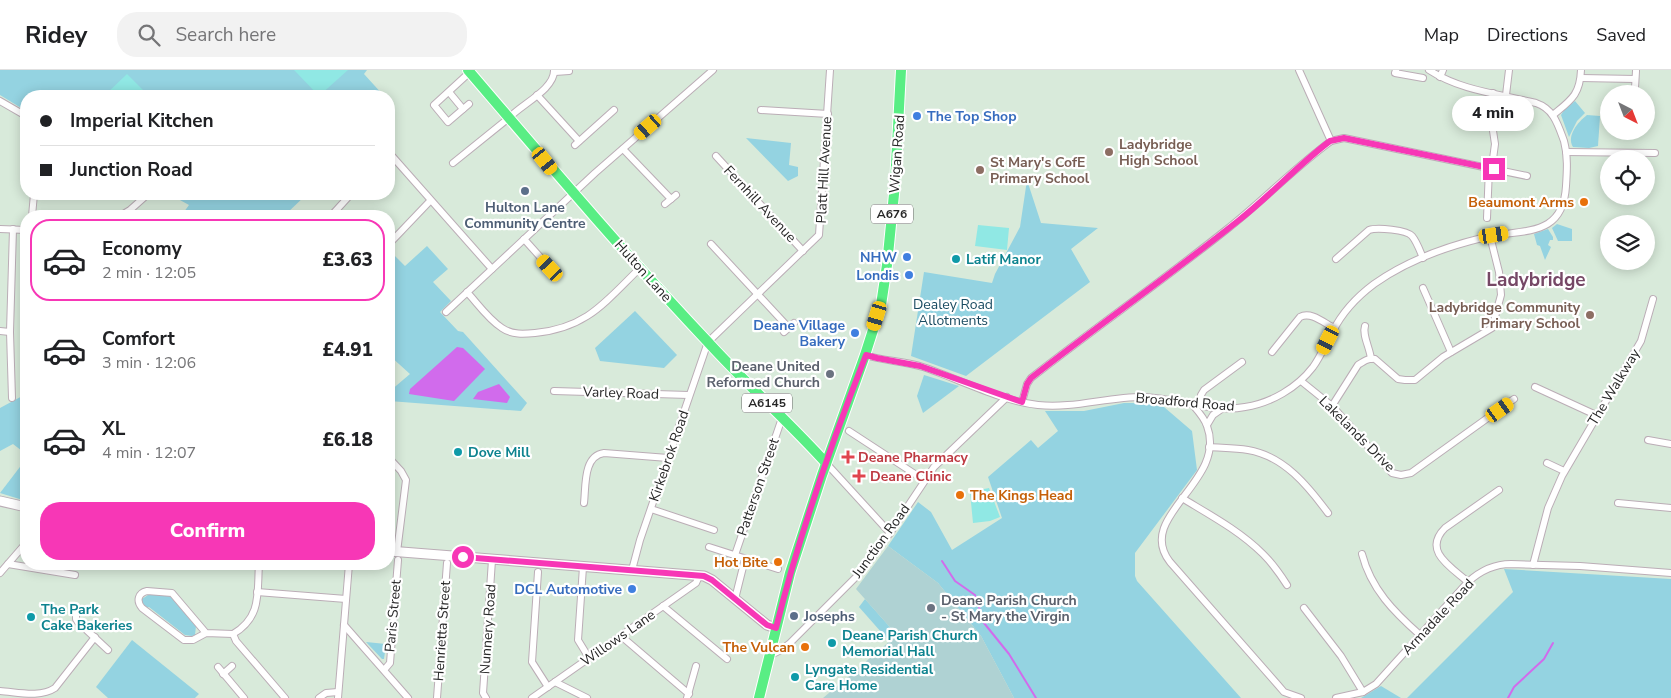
<!DOCTYPE html>
<meta charset="utf-8">
<style>
body{margin:0;font-family:"Nunito Sans",sans-serif;background:#f2f2f2;color:#202124;height:100vh;display:flex;flex-direction:column;font-size:19px;white-space:nowrap}
*{box-sizing:border-box;margin:0}
p{font-size:16px;color:#757577}
.icon{flex:none;width:28px;height:28px;fill:none;stroke:currentColor;stroke-width:2;stroke-linecap:round;stroke-linejoin:round}
.map{position:relative;flex:1;overflow:hidden}
.drawer{position:absolute;left:20px;top:140px;width:375px;height:360px;display:flex;flex-direction:column;background:#fff;border-radius:20px;box-shadow:0 2px 12px #0003}
.drawer>*{flex:none}
.hud{position:absolute;left:20px;top:20px;width:375px;height:110px;border-radius:20px;box-shadow:0 2px 12px #0003;display:grid;align-content:center;height:110px;padding:0 20px;background:#fff}
.needle{width:32px;rotate:138deg}
.tools{position:absolute;left:1600px;top:15px;display:grid;gap:10px}
.tools a{display:grid;place-items:center;width:55px;height:55px;border-radius:50%;background:#fff;box-shadow:0 2px 12px #0003;font-size:25px}
.end{position:absolute;width:22px;height:22px;margin:-11px;border:6px solid #f737b6;background:#fff;box-shadow:0 0 0 2px #fff}
.from{border-radius:50%}
.bubble{position:absolute;height:35px;border-radius:18px;background:#fff;box-shadow:0 2px 12px #0003;font-size:16px;font-weight:800;line-height:35px;text-align:center}
.car{position:absolute;width:15px;height:30px;margin:-15px -8px;border-radius:6px;box-shadow:0 0 4px 1px #0007;background:linear-gradient(#f5c518 24%,#345 0 40%,#f5c518 0 76%,#345 0 86%,#f5c518 0)}
.hud b{display:flex;align-items:center;gap:18px;height:48px;font-size:19px}
.hud b+b{border-top:1px solid #e0e0e0}
.hud i{width:12px;height:12px;background:#202124}
ul{padding:9px 0 0;list-style:none}
li{display:flex;align-items:center;gap:15px;height:82px;margin:0 10px 8px;padding:0 10px;border:2px solid transparent;border-radius:20px}
li div{flex:1}
li b{display:block;font-size:19px}
li em{font-style:normal;font-weight:800}
li.current{border-color:#f737b6}
li>.icon{width:45px;height:45px;stroke-width:1.5}
.cta{display:flex;gap:10px;margin-top:auto;padding:10px 20px}
.cta a{flex:1;height:58px;border-radius:20px;background:#f737b6;color:#fff;font-size:20px;font-weight:800;line-height:58px;text-align:center}
header{display:flex;align-items:center;gap:30px;box-sizing:border-box;height:70px;padding:0 25px;background:#fff;border-bottom:1px solid #e0e0e0}
header strong{font-size:24px}
nav{display:flex;gap:28px;margin-inline-start:auto;font-size:18px}
.search{width:350px;height:45px;background:#f2f2f2;display:flex;align-items:center;gap:12px;box-sizing:border-box;padding:0 18px;border-radius:20px;color:#757577;font-size:19px}
.map>svg:first-child{display:block}
</style>
<header>
<strong>Ridey</strong>
<div class="search"><svg class="icon" aria-label="search" viewBox="0 0 24 24"><circle cx="10" cy="10" r="6"/><path d="M15 15l6 6"/></svg>Search here</div>
<nav><a>Map</a><a>Directions</a><a>Saved</a></nav>
</header>
<div class="map">
<svg width="1671" height="628" viewBox="0 0 1671 628">
<rect width="100%" height="100%" fill="#d8eada"/>
<g fill="#94d3e1">
<polygon points="0,0 367,0 364,4 384,26 26,26 26,41 0,25"/>
<polygon points="1575,31 1585,43 1577,51 1569,67 1561,45 1564,40"/>
<path d="M 1587,45 L 1600,46 L 1598,76 L 1589,78 L 1573,77 C 1566,66 1578,52 1587,45 Z"/>
<polygon points="746,68 791,73 789,95 798,97 798,106 788,111"/>
<polygon points="1027,110 1041,153 1098,158 1071,179 1090,212 966,306 911,286 924,202 992,213 995,204 1020,157"/>
<polygon points="169,124 307,124 284,146 181,146 189,135"/>
<polygon points="1557,154 1572,159 1572,171 1558,171 1552,158"/>
<polygon points="1548,159 1553,167 1553,170 1550,170 1548,175 1551,177 1545,190 1540,176 1537,175 1534,164"/>
<polygon points="427,176 448,199 433,212 451,231 440,242 458,261 463,262 527,333 521,341 389,331 390,321 410,304 389,285 389,182 390,181 405,196"/>
<polygon points="635,241 677,285 664,298 600,291 595,278"/>
<polygon points="924,305 959,316 923,343 917,326"/>
<polygon points="26,324 26,384 13,374 0,381 0,338"/>
<polygon points="1124,333 1145,333 1164,337 1192,361 1197,400 1135,483 1135,506 1137,511 1241,628 1014,628 981,566 938,513 888,476 918,432 931,442 952,480 1002,448 988,407 1031,370 1038,378 1058,361 1045,341 1084,341"/>
<polygon points="26,389 26,431 0,423"/>
<polygon points="1504,499 1671,509 1671,628 1407,628 1513,522"/>
<polygon points="165,524 170,526 196,556 195,565 192,566 185,565 149,537 146,538 142,533 142,529 148,525"/>
<polygon points="865,529 897,565 889,571 859,537"/>
<polygon points="132,570 199,624 195,628 108,628 96,617"/>
<polygon points="366,572 386,574 384,589 382,589"/>
<polygon points="1381,616 1401,628 1361,628"/>
</g>
<polygon fill="#afd2d3" points="888,476 938,513 981,566 1014,628 823,628 897,565 856,519"/>
<g fill="#90e8e4">
<polygon points="294,0 348,0 319,26"/>
<polygon points="127,4 149,26 104,26"/>
<polygon points="978,155 1009,158 1007,180 975,176"/>
<polygon points="989,418 1000,447 990,451 973,453 970,422"/>
</g>
<g fill="#d16bec">
<polygon points="457,277 463,278 485,299 454,331 409,324 410,319"/>
<polygon points="499,314 510,327 507,333 473,329 478,322"/>
</g>
<g fill="none" stroke-linecap="round" stroke-linejoin="round">
<g stroke="#d16bec" stroke-width="2">
<polyline points="942,491 955,511 975,525 984,553 1009,584 1036,628"/>
<polyline points="1508,628 1514,617 1544,589 1553,573"/>
</g>
<g stroke="#bbadb6" stroke-width="8">
<g id="street">
<polyline points="1299,0 1331,71"/>
<polyline points="1396,0 1395,3 1423,8"/>
<polyline points="555,2 569,1"/>
<polyline points="1440,7 1443,0"/>
<polyline points="1581,8 1635,9"/>
<polyline points="1635,18 1636,1"/>
<polyline points="449,22 463,39"/>
<polyline points="537,25 579,71"/>
<polyline points="1506,25 1509,0"/>
<polyline points="0,31 26,46"/>
<polyline points="469,34 448,52 434,35 470,2"/>
<polyline points="761,40 828,44"/>
<path d="M 1553,45 C 1571,30 1580,25 1581,0"/>
<polyline points="575,75 614,40"/>
<polyline points="623,79 671,129"/>
<polyline points="1566,82 1655,83"/>
<polyline points="389,86 392,86 492,199"/>
<polyline points="716,86 803,181"/>
<polyline points="1493,89 1495,74 1490,41 1493,23"/>
<path d="M 453,93 L 510,47 C 522,34 555,19 554,0"/>
<polyline points="665,134 676,125"/>
<polyline points="32,146 34,124"/>
<polyline points="120,146 130,140 148,124"/>
<polyline points="331,146 351,124"/>
<polyline points="1487,148 1489,98"/>
<polyline points="0,159 26,160"/>
<polyline points="524,169 550,198"/>
<polyline points="389,174 430,131"/>
<polyline points="711,174 789,258"/>
<path d="M 1336,189 L 1369,160 C 1377,157 1407,160 1412,166 C 1417,172 1420,181 1423,188"/>
<polyline points="1423,218 1451,282"/>
<path d="M 467,222 C 478,234 488,249 502,258 C 512,265 524,264 535,263 C 587,258 605,232 640,198"/>
<polyline points="446,242 595,103 713,0"/>
<path d="M 1365,256 C 1362,265 1370,278 1371,289"/>
<polyline points="0,261 10,262"/>
<polyline points="784,262 794,253"/>
<path d="M 1272,282 L 1300,247 C 1311,241 1324,253 1334,258"/>
<path d="M 865,285 C 884,291 904,291 923,297 C 959,309 1001,331 1038,335 C 1074,339 1110,326 1146,327 C 1178,329 1214,343 1245,337 C 1271,333 1297,318 1313,297 C 1321,286 1326,273 1333,261 C 1342,243 1358,226 1374,214 C 1405,192 1445,177 1482,168 C 1520,158 1563,170 1566,116 C 1567,101 1568,86 1564,71 C 1558,55 1554,39 1536,33 C 1500,24 1461,21 1429,0"/>
<polyline points="1301,311 1332,336 1392,403 1401,405 1411,403 1514,329"/>
<polyline points="1535,317 1596,345"/>
<polyline points="554,321 689,325"/>
<polyline points="12,328 10,262 13,159"/>
<path d="M 1022,332 L 1027,314 L 1031,308 C 1095,258 1162,211 1226,160 C 1262,132 1294,98 1331,71 L 1344,68 L 1527,106"/>
<path d="M 1191,333 C 1197,340 1204,347 1207,356 C 1228,412 1134,446 1170,492 L 1278,615 L 1284,622 L 1301,628"/>
<polyline points="1199,335 1201,325 1204,320 1242,292"/>
<path d="M 1332,336 L 1358,295 C 1364,291 1368,288 1375,289 L 1398,309 L 1405,310 L 1415,310 L 1443,287 L 1492,258 L 1501,225 L 1499,202 L 1490,166"/>
<polyline points="1207,355 1213,345 1223,338"/>
<polyline points="849,361 924,410"/>
<polyline points="1648,370 1671,374"/>
<path d="M 1209,377 C 1222,378 1235,378 1248,380 C 1284,386 1308,416 1328,443"/>
<polyline points="389,388 401,401 406,410 397,482"/>
<polyline points="826,393 890,463"/>
<polyline points="1547,393 1564,401"/>
<path d="M 1182,428 C 1210,445 1240,461 1263,484 C 1272,493 1280,504 1287,515"/>
<path d="M 584,433 C 586,416 583,386 604,383 L 668,388"/>
<polyline points="1618,433 1671,438"/>
<polyline points="651,439 714,460"/>
<polyline points="709,477 778,499"/>
<path d="M 1362,484 C 1371,519 1394,542 1420,565"/>
<polyline points="735,485 782,348"/>
<polyline points="8,494 75,505"/>
<polyline points="1533,495 1548,438 1562,406 1641,271 1653,229"/>
<polyline points="583,497 578,570 589,588"/>
<polyline points="632,500 640,470 708,272 819,165 830,0"/>
<polyline points="538,502 532,592 548,617"/>
<polyline points="0,503 26,473"/>
<path d="M 1468,512 C 1451,497 1422,481 1445,458 L 1499,420"/>
<polyline points="257,522 346,529"/>
<polyline points="735,529 745,489"/>
<polyline points="663,536 727,589"/>
<polyline points="1304,538 1341,586 1363,622"/>
<polyline points="76,540 76,549 78,552 108,580"/>
<polyline points="344,555 408,628"/>
<path d="M 206,563 L 172,523 L 147,521 C 138,523 136,531 142,538 L 184,570 L 193,570 L 206,563 L 233,564 C 262,547 257,523 259,494"/>
<polyline points="233,564 236,571 285,628"/>
<polyline points="621,566 689,624"/>
<polyline points="769,586 781,580 789,574 857,506 890,463 934,397 1007,327"/>
<polyline points="218,597 244,628"/>
<polyline points="384,600 390,593 398,490"/>
<polyline points="223,604 232,596"/>
<polyline points="555,612 587,628"/>
<path d="M 0,621 C 17,622 40,628 55,618 L 95,567"/>
<polyline points="319,628 326,623 338,622"/>
<polyline points="338,628 349,494"/>
<polyline points="437,628 447,493"/>
<polyline points="486,628 483,623 492,490"/>
<polyline points="532,628 696,513 699,506"/>
<polyline points="687,628 696,596"/>
<path d="M 1336,628 L 1363,622 L 1376,614 L 1468,512 C 1480,501 1495,494 1511,494 L 1580,496 L 1671,503"/>
</g>
</g>
<g stroke="#bbadb6" stroke-width="11">
<g id="secondary">
<polyline points="0,431 26,437"/>
<polyline points="389,481 704,506 712,510 767,555 776,558"/>
</g>
</g>
<g stroke="#fff" stroke-width="12">
<g id="primary">
<path d="M 468,0 C 546,91 624,183 707,271 C 745,313 788,351 826,393"/>
<polyline points="759,628 790,503 822,405 865,285 881,235 887,195 895,114 901,0"/>
</g>
</g>
<use href="#street" stroke="#fff" stroke-width="6"/>
<use href="#secondary" stroke="#fff" stroke-width="9"/>
<use href="#primary" stroke="#59ee84" stroke-width="10"/>
</g>
<g fill="none" stroke-linecap="round" stroke-linejoin="round">
<path stroke="#f737b6" stroke-width="6" d="M 463,487 L 704,506 L 712,510 L 767,555 L 776,558 C 799,465 831,374 866,285 L 877,288 L 920,296 L 1022,332 L 1027,314 L 1031,308 C 1099,255 1170,205 1238,151 C 1270,126 1298,95 1330,71 L 1344,68 L 1494,99"/>
</g>
<g fill="#3f7fe0" stroke="#fff" stroke-width="2">
<circle cx="917" cy="46" r="5"/>
<circle cx="907" cy="187" r="5"/>
<circle cx="909" cy="205" r="5"/>
<circle cx="855" cy="263" r="5"/>
<circle cx="632" cy="519" r="5"/>
</g>
<g fill="#8d6e63" stroke="#fff" stroke-width="2">
<circle cx="1109" cy="82" r="5"/>
<circle cx="980" cy="100" r="5"/>
<circle cx="1590" cy="245" r="5"/>
</g>
<g fill="#5c6f8a" stroke="#fff" stroke-width="2">
<circle cx="525" cy="121" r="5"/>
<circle cx="794" cy="546" r="5"/>
</g>
<g fill="#e8710a" stroke="#fff" stroke-width="2">
<circle cx="1584" cy="132" r="5"/>
<circle cx="960" cy="425" r="5"/>
<circle cx="778" cy="492" r="5"/>
<circle cx="805" cy="577" r="5"/>
</g>
<g fill="#0f9aa8" stroke="#fff" stroke-width="2">
<circle cx="956" cy="189" r="5"/>
<circle cx="458" cy="382" r="5"/>
<circle cx="31" cy="547" r="5"/>
<circle cx="832" cy="573" r="5"/>
<circle cx="795" cy="607" r="5"/>
</g>
<g fill="#6b7280" stroke="#fff" stroke-width="2">
<circle cx="830" cy="304" r="5"/>
<circle cx="931" cy="538" r="5"/>
</g>
<g fill="#e0444e" stroke="#fff" stroke-width="2">
<path d="M845.5 379.5h5v5h5v5h-5v5h-5v-5h-5v-5h5z"/>
<path d="M856.5 398.5h5v5h5v5h-5v5h-5v-5h-5v-5h5z"/>
</g>
<g text-anchor="middle" dominant-baseline="central" stroke-width="4.5" stroke-linejoin="round" paint-order="stroke">
<g fill="#fff" stroke="#686868" stroke-width="1">
<rect x="871" y="134.5" width="42" height="19" rx="4"/>
<rect x="742" y="323.5" width="50" height="19" rx="4"/>
</g>
<g font-size="12" font-weight="bold" fill="#272727">
<text x="892" y="144">A676</text>
<text x="767" y="333">A6145</text>
</g>
<g font-size="14" font-weight="bold" fill="#366cbe" stroke="#fff" text-anchor="end">
<text x="927" y="46" text-anchor="start">The Top Shop</text>
<text x="897" y="187">NHW</text>
<text x="899" y="205">Londis</text>
<text x="845" y="255">Deane Village<tspan x="845" dy="16">Bakery</tspan></text>
<text x="622" y="519">DCL Automotive</text>
</g>
<g font-size="14" font-weight="bold" fill="#785e54" stroke="#fff" text-anchor="start">
<text x="1119" y="74">Ladybridge<tspan x="1119" dy="16">High School</tspan></text>
<text x="990" y="92">St Mary's CofE<tspan x="990" dy="16">Primary School</tspan></text>
<text x="1580" y="237" text-anchor="end">Ladybridge Community<tspan x="1580" dy="16">Primary School</tspan></text>
</g>
<g font-size="14" fill="#272727" stroke="#fff">
<text transform="translate(897 84) rotate(-86)">Wigan Road</text>
<text transform="translate(824 100) rotate(-87)">Platt Hill Avenue</text>
<text transform="translate(760 134) rotate(47)">Fernhill Avenue</text>
<text transform="translate(643 201) rotate(48)">Hulton Lane</text>
<text transform="translate(1614 317) rotate(-59)">The Walkway</text>
<text transform="translate(621 323) rotate(2)">Varley Road</text>
<text transform="translate(1185 332) rotate(5)">Broadford Road</text>
<text transform="translate(1357 364) rotate(45)">Lakelands Drive</text>
<text transform="translate(669 386) rotate(-71)">Kirkebrok Road</text>
<text transform="translate(758 417) rotate(-71)">Patterson Street</text>
<text transform="translate(881 471) rotate(-54)">Junction Road</text>
<text transform="translate(393 546) rotate(-85)">Paris Street</text>
<text transform="translate(1438 547) rotate(-47)">Armadale Road</text>
<text transform="translate(488 559) rotate(-86)">Nunnery Road</text>
<text transform="translate(442 561) rotate(-86)">Henrietta Street</text>
<text transform="translate(618 568) rotate(-35)">Willows Lane</text>
</g>
<g font-size="14" font-weight="bold" fill="#c56008" stroke="#fff" text-anchor="end">
<text x="1574" y="132">Beaumont Arms</text>
<text x="970" y="425" text-anchor="start">The Kings Head</text>
<text x="768" y="492">Hot Bite</text>
<text x="795" y="577">The Vulcan</text>
</g>
<g font-size="14" font-weight="bold" fill="#4e5e75" stroke="#fff">
<text x="525" y="137">Hulton Lane<tspan x="525" dy="16">Community Centre</tspan></text>
<text x="804" y="546" text-anchor="start">Josephs</text>
</g>
<g font-size="14" font-weight="bold" fill="#0d838f" stroke="#fff" text-anchor="start">
<text x="966" y="189">Latif Manor</text>
<text x="468" y="382">Dove Mill</text>
<text x="41" y="539">The Park<tspan x="41" dy="16">Cake Bakeries</tspan></text>
<text x="842" y="565">Deane Parish Church<tspan x="842" dy="16">Memorial Hall</tspan></text>
<text x="805" y="599">Lyngate Residential<tspan x="805" dy="16">Care Home</tspan></text>
</g>
<g font-size="14" fill="#194b61" stroke="#fff">
<text x="953" y="234">Dealey Road<tspan x="953" dy="16">Allotments</tspan></text>
</g>
<g font-size="14" font-weight="bold" fill="#5b616d" stroke="#fff" text-anchor="end">
<text x="820" y="296">Deane United<tspan x="820" dy="16">Reformed Church</tspan></text>
<text x="941" y="530" text-anchor="start">Deane Parish Church<tspan x="941" dy="16">- St Mary the Virgin</tspan></text>
</g>
<g font-size="14" font-weight="bold" fill="#be3a42" stroke="#fff" text-anchor="start">
<text x="858" y="387">Deane Pharmacy</text>
<text x="870" y="406">Deane Clinic</text>
</g>
<g font-size="19" font-weight="bold" fill="#764866" stroke="#fff">
<text x="1536" y="210">Ladybridge</text>
</g>
</g>
</svg>
<div class="tools">
<a><svg class="needle" viewBox="-14 -14 28 28"><path d="M0-13l5 13h-10z" fill="#e53935"/><path d="M0 13l5-13h-10z" fill="#757577"/></svg></a>
<a><svg class="icon" aria-label="locate" viewBox="0 0 24 24"><circle cx="12" cy="12" r="6"/><path d="M12 2v4M12 18v4M2 12h4M18 12h4"/></svg></a>
<a><svg class="icon" aria-label="layers" viewBox="0 0 24 24"><path d="M12 4l9 5-9 5-9-5zM3 14l9 5 9-5"/></svg></a>
</div>
<i class="end from" style="left:463px;top:487px"></i>
<i class="end" style="left:1494px;top:99px"></i>
<div class="bubble" style="left:1452px;top:26px;width:82px">4 min</div>
<i class="car" style="left:648px;top:57px;rotate:229deg"></i>
<i class="car" style="left:545px;top:91px;rotate:141deg"></i>
<i class="car" style="left:1494px;top:165px;rotate:81deg"></i>
<i class="car" style="left:550px;top:198px;rotate:317deg"></i>
<i class="car" style="left:877px;top:246px;rotate:197deg"></i>
<i class="car" style="left:1328px;top:270px;rotate:207deg"></i>
<i class="car" style="left:1500px;top:340px;rotate:55deg"></i>
<div class="hud">
<b><i class="from"></i>Imperial Kitchen</b>
<b><i></i>Junction Road</b>
</div>
<section class="drawer">
<ul>
<li class="current"><svg class="icon" aria-label="car" viewBox="0 0 24 24"><path d="M5 17H2v-5l4-1 3-4h7l3 4 3 1v5h-3M9 17h6M6 11h13"/><circle cx="7" cy="17" r="2"/><circle cx="17" cy="17" r="2"/></svg><div><b>Economy</b><p>2 min · 12:05</p></div><em>£3.63</em></li>
<li><svg class="icon" aria-label="car" viewBox="0 0 24 24"><path d="M5 17H2v-5l4-1 3-4h7l3 4 3 1v5h-3M9 17h6M6 11h13"/><circle cx="7" cy="17" r="2"/><circle cx="17" cy="17" r="2"/></svg><div><b>Comfort</b><p>3 min · 12:06</p></div><em>£4.91</em></li>
<li><svg class="icon" aria-label="car" viewBox="0 0 24 24"><path d="M5 17H2v-5l4-1 3-4h7l3 4 3 1v5h-3M9 17h6M6 11h13"/><circle cx="7" cy="17" r="2"/><circle cx="17" cy="17" r="2"/></svg><div><b>XL</b><p>4 min · 12:07</p></div><em>£6.18</em></li>
</ul>
<div class="cta"><a>Confirm</a></div>
</section>
</div>
